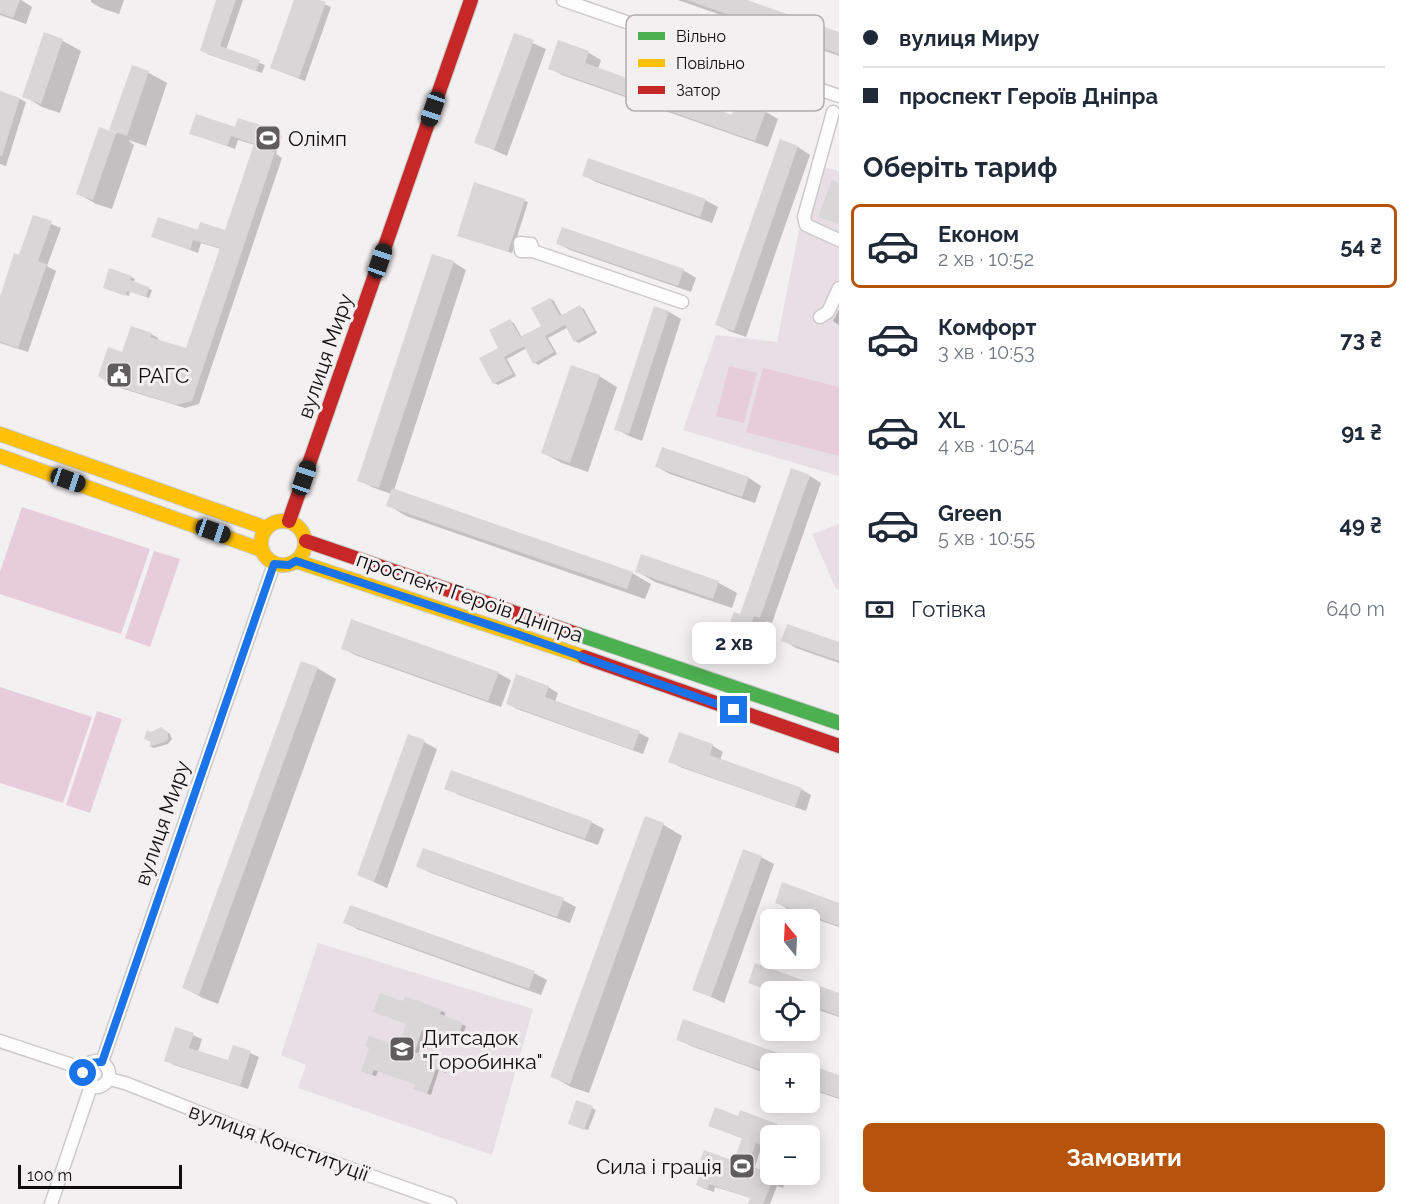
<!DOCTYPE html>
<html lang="uk">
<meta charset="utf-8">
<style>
body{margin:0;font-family:Raleway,sans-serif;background:#f6f6f7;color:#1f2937;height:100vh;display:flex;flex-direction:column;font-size:22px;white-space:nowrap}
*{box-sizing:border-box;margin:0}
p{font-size:20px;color:#747a83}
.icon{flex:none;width:33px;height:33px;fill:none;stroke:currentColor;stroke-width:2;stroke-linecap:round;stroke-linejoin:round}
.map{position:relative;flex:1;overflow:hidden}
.panel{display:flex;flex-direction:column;background:#fff;width:570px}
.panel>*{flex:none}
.banner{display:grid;align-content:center;height:132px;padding:0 24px;background:#fff}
.needle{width:39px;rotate:342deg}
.buttons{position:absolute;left:760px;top:909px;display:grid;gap:12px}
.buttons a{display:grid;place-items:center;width:60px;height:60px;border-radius:9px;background:#fff;box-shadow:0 3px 15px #0003;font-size:30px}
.scale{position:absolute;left:18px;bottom:15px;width:164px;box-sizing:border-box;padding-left:6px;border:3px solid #0f0e0e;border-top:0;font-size:16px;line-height:21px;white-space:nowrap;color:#0f0e0e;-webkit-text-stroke:4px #f4eff1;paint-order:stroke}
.end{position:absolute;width:27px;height:27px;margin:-14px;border:8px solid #1a73e8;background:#fff;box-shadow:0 0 0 3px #fff}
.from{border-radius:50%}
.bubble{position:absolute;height:42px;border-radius:9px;background:#fff;box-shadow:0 3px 15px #0003;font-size:20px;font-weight:700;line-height:42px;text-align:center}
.car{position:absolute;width:18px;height:36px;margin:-18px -9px;border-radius:8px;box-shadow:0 0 4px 2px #0007;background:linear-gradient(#222 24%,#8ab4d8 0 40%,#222 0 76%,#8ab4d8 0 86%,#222 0)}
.banner b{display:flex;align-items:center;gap:21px;height:57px;font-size:22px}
.banner b+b{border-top:2px solid #e0e1e3}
.banner i{width:15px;height:15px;background:#1f2937}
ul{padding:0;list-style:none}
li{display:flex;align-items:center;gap:18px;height:84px;margin:0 12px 9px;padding:0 12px;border:3px solid transparent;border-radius:9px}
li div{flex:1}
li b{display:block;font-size:22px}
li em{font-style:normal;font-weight:700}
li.active{border-color:#b45309}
li>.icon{width:54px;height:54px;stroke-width:1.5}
h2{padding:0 24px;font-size:27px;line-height:72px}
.pay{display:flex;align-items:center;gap:15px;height:66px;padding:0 24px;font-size:22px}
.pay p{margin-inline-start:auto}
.action{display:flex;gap:12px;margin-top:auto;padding:12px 24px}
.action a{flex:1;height:69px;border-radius:9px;background:#b45309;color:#fff;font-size:24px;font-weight:700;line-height:69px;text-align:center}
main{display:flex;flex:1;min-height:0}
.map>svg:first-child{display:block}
</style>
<main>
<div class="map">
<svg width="839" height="1204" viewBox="0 0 839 1204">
<rect width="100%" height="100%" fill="#f3f0f1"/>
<g fill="#e7dfe3">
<polygon points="812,164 839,171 839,476 683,430 716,335 777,342"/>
<polygon points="839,524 839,590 836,589 812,534"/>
<polygon points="318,943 533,1009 492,1155 298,1088 306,1065 281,1055"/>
</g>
<g fill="#e7cdd9">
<polygon points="729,366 757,373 744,423 716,416"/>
<polygon points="763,368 839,387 839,456 746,432"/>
<polygon points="22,507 150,549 121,634 0,594 0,572"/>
<polygon points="154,551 180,559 150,647 125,638"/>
<polygon points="0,687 92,717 63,803 0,783"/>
<polygon points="97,711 122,719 90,813 66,805"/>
</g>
<g fill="#0003">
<polygon points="0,0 21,0 32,7 26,24 0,15"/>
<polygon points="91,0 124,0 119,14 101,8 91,2"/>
<polygon points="218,0 243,0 226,50 265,65 262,73 207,54"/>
<polygon points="295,0 315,0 331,7 305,81 271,68"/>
<polygon points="678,0 742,0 839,33 839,56"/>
<polygon points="45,34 63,41 81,51 60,113 42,107 24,96"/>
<polygon points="515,35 546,49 507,156 476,142"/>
<polygon points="559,42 589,53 601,60 598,69 733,117 738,102 766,112 778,119 768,147 562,75 550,68"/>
<polygon points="133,67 149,73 167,83 146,146 129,140 129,141 134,145 112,209 96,204 77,193 100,129 116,134 117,133 111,129"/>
<polygon points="20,99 26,102 6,166 0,164 0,101"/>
<polygon points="236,129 275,132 282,136 276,154 282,158 199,404 185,408 117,387 109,382 123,354 151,334 158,338 158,340 187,350 221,249 201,243 198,253 153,236 199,232 226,232 255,145 238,140 235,149 191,133"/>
<polygon points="781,141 798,147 810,155 746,337 729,331 717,324"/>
<polygon points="583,175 705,200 718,207 712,223 596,182"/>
<polygon points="475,184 528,202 512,253 462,237"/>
<polygon points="34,217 61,228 47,266 56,271 28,352 0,343 0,297 20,257"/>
<polygon points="557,243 683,270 696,278 691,292 570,250"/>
<polygon points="453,262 466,270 394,490 632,573 651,584 645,599 406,516 388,505 391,494 372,487 359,480"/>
<polygon points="131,277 135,279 133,283 152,290 149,298 130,291 129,296 108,289"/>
<polygon points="550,299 554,301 562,316 580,307 584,309 597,333 579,343 575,341 567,328 548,338 557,354 538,365 534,362 527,348 507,359 516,376 498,385 494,383 500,348 510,321 514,323 522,338 543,327"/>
<polygon points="655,308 669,312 681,319 642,441 629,436 616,429"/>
<polygon points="839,310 839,325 833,321"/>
<polygon points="599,376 617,387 588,472 562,463 543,453"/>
<polygon points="663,449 749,478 761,486 755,503 670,474 657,467"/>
<polygon points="810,476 821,483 772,623 766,621 760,637 743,632 731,625 741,616"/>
<polygon points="642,556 719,583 737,593 732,608 655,582 636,571"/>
<polygon points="783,640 839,644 839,663 796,648"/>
<polygon points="343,648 498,673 511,680 501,707 355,655"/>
<polygon points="317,668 336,679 218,1004 203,998 184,988"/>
<polygon points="548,687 558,693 555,702 639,733 649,738 643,754 517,709 507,703"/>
<polygon points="161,728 170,734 172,739 168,744 154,748 151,747 153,742 151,733"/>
<polygon points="680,734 713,746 723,752 720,760 801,789 811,795 806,811 680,767 670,761"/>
<polygon points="424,742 437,749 387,888 359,875"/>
<polygon points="446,788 591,822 604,829 598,845 459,795"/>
<polygon points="645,818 664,825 682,836 589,1093 571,1087 552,1076"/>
<polygon points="761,857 774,864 724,1003 694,989"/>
<polygon points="418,866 563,900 576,907 570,923 431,873"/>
<polygon points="777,902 839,904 839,927 789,910"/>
<polygon points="345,922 534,973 547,980 541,995 357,929"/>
<polygon points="750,982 839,995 839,1017 810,1007 810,992 771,993"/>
<polygon points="406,998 442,1011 445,1013 444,1017 466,1026 460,1043 426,1031 418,1054 448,1066 446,1073 439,1070 431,1095 418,1090 416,1084 378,1071 376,1076 366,1073 399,1048 407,1024 404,1003"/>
<polygon points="176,1028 202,1039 198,1052 229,1062 250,1053 259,1057 248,1089 174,1065 166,1060"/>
<polygon points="678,1039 771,1064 771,1075 691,1046"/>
<polygon points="810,1066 839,1077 839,1099 810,1089"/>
<polygon points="592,1108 596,1110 588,1130 573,1125"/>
<polygon points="741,1112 777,1125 783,1129 781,1132 790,1136 771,1136 771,1149 762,1146 754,1169 785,1182 783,1188 777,1186 770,1204 752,1204 751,1198 715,1187 714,1192 703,1188 735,1163 744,1139 710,1126 739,1118"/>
</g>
<g fill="#d9d6d7">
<polygon points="0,0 20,0 13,18 0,13"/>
<polygon points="216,0 236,0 220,46 260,60 256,71 200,51"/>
<polygon points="294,0 319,0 326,2 299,78 270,68"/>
<polygon points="687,0 747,0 839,32 839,54"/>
<polygon points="44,32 63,39 41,104 22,97"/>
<polygon points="514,33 534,40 494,150 474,143"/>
<polygon points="558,40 589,51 585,63 732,115 737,100 766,111 755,141 548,69"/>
<polygon points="132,65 149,71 127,136 109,130"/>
<polygon points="0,91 20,98 2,156 0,156"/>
<polygon points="196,114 235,127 238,118 276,130 268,150 275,152 192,401 176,405 108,383 98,376 108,347 122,352 131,326 152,333 150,337 186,348 220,248 193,240 190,250 151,237 158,217 198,230 200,222 225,230 254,144 231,136 227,146 189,134"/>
<polygon points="99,127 116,133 93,200 76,194"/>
<polygon points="780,139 798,146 734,331 715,325"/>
<polygon points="588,158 706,199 700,217 582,176"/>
<polygon points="832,180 839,183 839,224 818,217"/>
<polygon points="474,182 525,199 508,252 457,236"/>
<polygon points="33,215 52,221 38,261 47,264 18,348 0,342 0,297 14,253 19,255"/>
<polygon points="562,227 684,269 678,286 556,244"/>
<polygon points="432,254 454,261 379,488 357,481"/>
<polygon points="109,268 132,276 130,280 149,287 146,297 127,291 125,296 103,288"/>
<polygon points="550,298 560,316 580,305 594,331 574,342 565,325 545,336 554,352 533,364 524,346 504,357 513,374 493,384 479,358 498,348 489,330 510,319 520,337 541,326 531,308"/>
<polygon points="654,306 669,311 629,434 614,430"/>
<polygon points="571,365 600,375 570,463 541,453"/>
<polygon points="662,447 749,477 742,497 655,467"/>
<polygon points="791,468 810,475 760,618 754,616 748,632 729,625 734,612 740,614"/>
<polygon points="392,488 633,572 627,589 386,506"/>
<polygon points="641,554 719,581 713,599 635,572"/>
<polygon points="351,619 499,672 488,701 341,649"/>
<polygon points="787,624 839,642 839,661 781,641"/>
<polygon points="301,661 318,667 199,995 182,988"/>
<polygon points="516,674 549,686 545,697 640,731 633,750 506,704"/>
<polygon points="161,727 168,732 168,739 164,742 149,747 151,742 144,739 147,730 151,732"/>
<polygon points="679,732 713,744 710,755 802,788 795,807 668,762"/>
<polygon points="408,734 425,740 374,882 357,875"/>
<polygon points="451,770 592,821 585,839 444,789"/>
<polygon points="645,816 664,823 570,1084 550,1077"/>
<polygon points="423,848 564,898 557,917 416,867"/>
<polygon points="743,849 762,856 711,997 692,990"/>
<polygon points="782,882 839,903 839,926 775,903"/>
<polygon points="350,905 535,971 529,989 343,923"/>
<polygon points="755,963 839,993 839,1016 810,1005 810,992 772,992 748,983"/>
<polygon points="380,993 403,1001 405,996 416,1000 442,1010 440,1014 463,1023 456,1042 422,1030 415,1052 445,1062 442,1072 436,1069 427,1094 413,1089 415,1084 389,1075 374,1070 372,1075 361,1071 369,1048 365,1046 369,1036 398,1046 406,1024 373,1012"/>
<polygon points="683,1019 803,1062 803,1064 771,1064 771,1074 676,1040"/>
<polygon points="175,1027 194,1033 189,1048 228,1060 233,1045 251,1051 240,1086 164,1061"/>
<polygon points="810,1065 839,1075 839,1098 810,1088"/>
<polygon points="576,1100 593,1106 584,1130 568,1124"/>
<polygon points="715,1107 738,1116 740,1110 777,1124 775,1129 791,1134 771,1136 771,1149 756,1143 748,1165 780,1177 777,1186 771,1184 763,1204 748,1204 750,1198 709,1184 707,1190 696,1185 704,1162 700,1161 704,1150 734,1161 742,1138 708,1126"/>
</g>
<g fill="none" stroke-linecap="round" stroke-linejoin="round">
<g stroke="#cccaca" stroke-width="15">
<g id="street">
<polyline points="563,0 839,96"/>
<polyline points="833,112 804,217 806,225 839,240"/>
<polyline points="533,251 521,251 520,243 531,244 533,251 682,302"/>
<polyline points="820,317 828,312 839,288"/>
<polyline points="0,1041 84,1069"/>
<circle cx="96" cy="1074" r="13"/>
<polyline points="102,1062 274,564"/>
<polyline points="109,1079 125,1083 259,1136 450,1204"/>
<polyline points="51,1204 91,1086"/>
</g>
</g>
<g stroke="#cccaca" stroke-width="16">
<polyline id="fast" points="577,634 839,723"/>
</g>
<g stroke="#cccaca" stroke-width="16">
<g id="slow">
<polyline points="0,434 266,528"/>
<polyline points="0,456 262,550"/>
<circle cx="283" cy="543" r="22"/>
<polyline points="296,561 584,657"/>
</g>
</g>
<g stroke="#cccaca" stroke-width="16">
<g id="jam">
<polyline points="289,521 471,0"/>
<polyline points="306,541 577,634"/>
<polyline points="584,657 839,746"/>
</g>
</g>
<use href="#street" stroke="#fdfdfd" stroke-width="12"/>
<use href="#fast" stroke="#4caf50" stroke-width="14"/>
<use href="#slow" stroke="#ffc107" stroke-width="14"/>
<use href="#jam" stroke="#c62828" stroke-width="14"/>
</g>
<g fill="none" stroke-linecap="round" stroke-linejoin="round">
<polyline stroke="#1a73e8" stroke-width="8" points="83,1073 90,1063 102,1062 274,564 289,565 296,561 514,633 734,710"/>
</g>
<defs>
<g id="stadium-square" transform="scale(1.35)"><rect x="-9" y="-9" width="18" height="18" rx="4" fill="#5f5d5d" stroke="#f4eff1"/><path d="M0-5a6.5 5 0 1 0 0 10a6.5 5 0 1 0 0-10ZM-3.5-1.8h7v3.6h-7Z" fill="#fff"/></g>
<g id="civic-square" transform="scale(1.35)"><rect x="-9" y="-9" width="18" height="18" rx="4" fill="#5f5d5d" stroke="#f4eff1"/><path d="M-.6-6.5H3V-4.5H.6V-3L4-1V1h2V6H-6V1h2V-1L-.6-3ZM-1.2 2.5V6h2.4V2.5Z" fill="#fff"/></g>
<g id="school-square" transform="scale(1.35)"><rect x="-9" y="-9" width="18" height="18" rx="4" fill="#5f5d5d" stroke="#f4eff1"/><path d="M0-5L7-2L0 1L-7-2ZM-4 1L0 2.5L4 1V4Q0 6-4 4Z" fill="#fff"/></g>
</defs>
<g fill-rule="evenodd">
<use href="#stadium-square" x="268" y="138"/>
<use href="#civic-square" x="119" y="375"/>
<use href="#school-square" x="402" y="1049"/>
<use href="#stadium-square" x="742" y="1166"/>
</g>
<g text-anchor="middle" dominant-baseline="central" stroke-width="6" stroke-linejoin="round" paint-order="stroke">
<g font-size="21" fill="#0f0e0e" stroke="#f4eff1" text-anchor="start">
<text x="288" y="138">Олімп</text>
<text x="138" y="375">РАГС</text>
<text x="422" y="1037">Дитсадок<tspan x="422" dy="24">"Горобинка"</tspan></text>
<text x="722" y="1166" text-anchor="end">Сила і грація</text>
</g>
<g font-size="21" fill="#0f0e0e" stroke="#f4eff1">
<text transform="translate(325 356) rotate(-71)">вулиця Миру</text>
<text transform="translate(470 597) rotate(19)">проспект Героїв Дніпра</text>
<text transform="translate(162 823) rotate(-71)">вулиця Миру</text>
<text transform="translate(279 1142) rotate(20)">вулиця Конституції</text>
</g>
</g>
<rect x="626" y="15" width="198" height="96" rx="9" fill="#f4eff1" stroke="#afacad" stroke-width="1.5"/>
<rect x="638" y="32" width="27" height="8" fill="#4caf50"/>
<rect x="638" y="59" width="27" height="8" fill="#ffc107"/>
<rect x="638" y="86" width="27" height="8" fill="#c62828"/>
<g font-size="16" fill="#0f0e0e">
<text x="676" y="42">Вільно</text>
<text x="676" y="69">Повільно</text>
<text x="676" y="96">Затор</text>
</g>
</svg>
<div class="buttons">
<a><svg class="needle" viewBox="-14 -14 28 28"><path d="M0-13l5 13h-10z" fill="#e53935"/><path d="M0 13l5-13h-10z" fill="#747a83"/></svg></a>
<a><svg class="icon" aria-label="locate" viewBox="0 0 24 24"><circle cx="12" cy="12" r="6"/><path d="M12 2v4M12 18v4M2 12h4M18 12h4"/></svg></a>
<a>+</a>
<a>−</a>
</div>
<div class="scale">100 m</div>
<i class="end from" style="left:83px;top:1073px"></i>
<i class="end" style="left:734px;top:710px"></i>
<div class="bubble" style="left:692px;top:622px;width:84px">2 хв</div>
<i class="car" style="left:433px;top:109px;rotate:199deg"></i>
<i class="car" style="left:380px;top:261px;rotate:19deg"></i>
<i class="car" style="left:304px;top:478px;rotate:19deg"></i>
<i class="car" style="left:68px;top:480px;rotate:109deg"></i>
<i class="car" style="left:213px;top:531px;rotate:109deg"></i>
</div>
<section class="panel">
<div class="banner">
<b><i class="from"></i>вулиця Миру</b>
<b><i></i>проспект Героїв Дніпра</b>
</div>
<h2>Оберіть тариф</h2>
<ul>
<li class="active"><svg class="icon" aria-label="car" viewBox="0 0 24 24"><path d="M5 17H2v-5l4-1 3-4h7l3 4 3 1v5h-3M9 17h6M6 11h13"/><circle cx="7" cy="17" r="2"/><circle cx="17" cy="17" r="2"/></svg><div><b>Економ</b><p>2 хв · 10:52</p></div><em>54 ₴</em></li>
<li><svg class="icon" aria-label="car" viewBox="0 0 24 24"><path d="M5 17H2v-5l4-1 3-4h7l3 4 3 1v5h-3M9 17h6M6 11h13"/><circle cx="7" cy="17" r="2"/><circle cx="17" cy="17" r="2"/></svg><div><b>Комфорт</b><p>3 хв · 10:53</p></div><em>73 ₴</em></li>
<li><svg class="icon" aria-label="car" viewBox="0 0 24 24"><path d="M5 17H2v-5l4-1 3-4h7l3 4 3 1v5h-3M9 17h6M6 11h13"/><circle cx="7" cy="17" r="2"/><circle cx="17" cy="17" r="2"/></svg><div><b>XL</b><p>4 хв · 10:54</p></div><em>91 ₴</em></li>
<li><svg class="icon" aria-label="car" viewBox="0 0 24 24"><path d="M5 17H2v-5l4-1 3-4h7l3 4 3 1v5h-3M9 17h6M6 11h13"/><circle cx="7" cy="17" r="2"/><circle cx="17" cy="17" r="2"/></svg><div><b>Green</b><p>5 хв · 10:55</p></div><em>49 ₴</em></li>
</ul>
<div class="pay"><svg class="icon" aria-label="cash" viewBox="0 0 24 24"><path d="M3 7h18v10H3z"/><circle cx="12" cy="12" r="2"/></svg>Готівка<p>640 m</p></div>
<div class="action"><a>Замовити</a></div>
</section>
</main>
